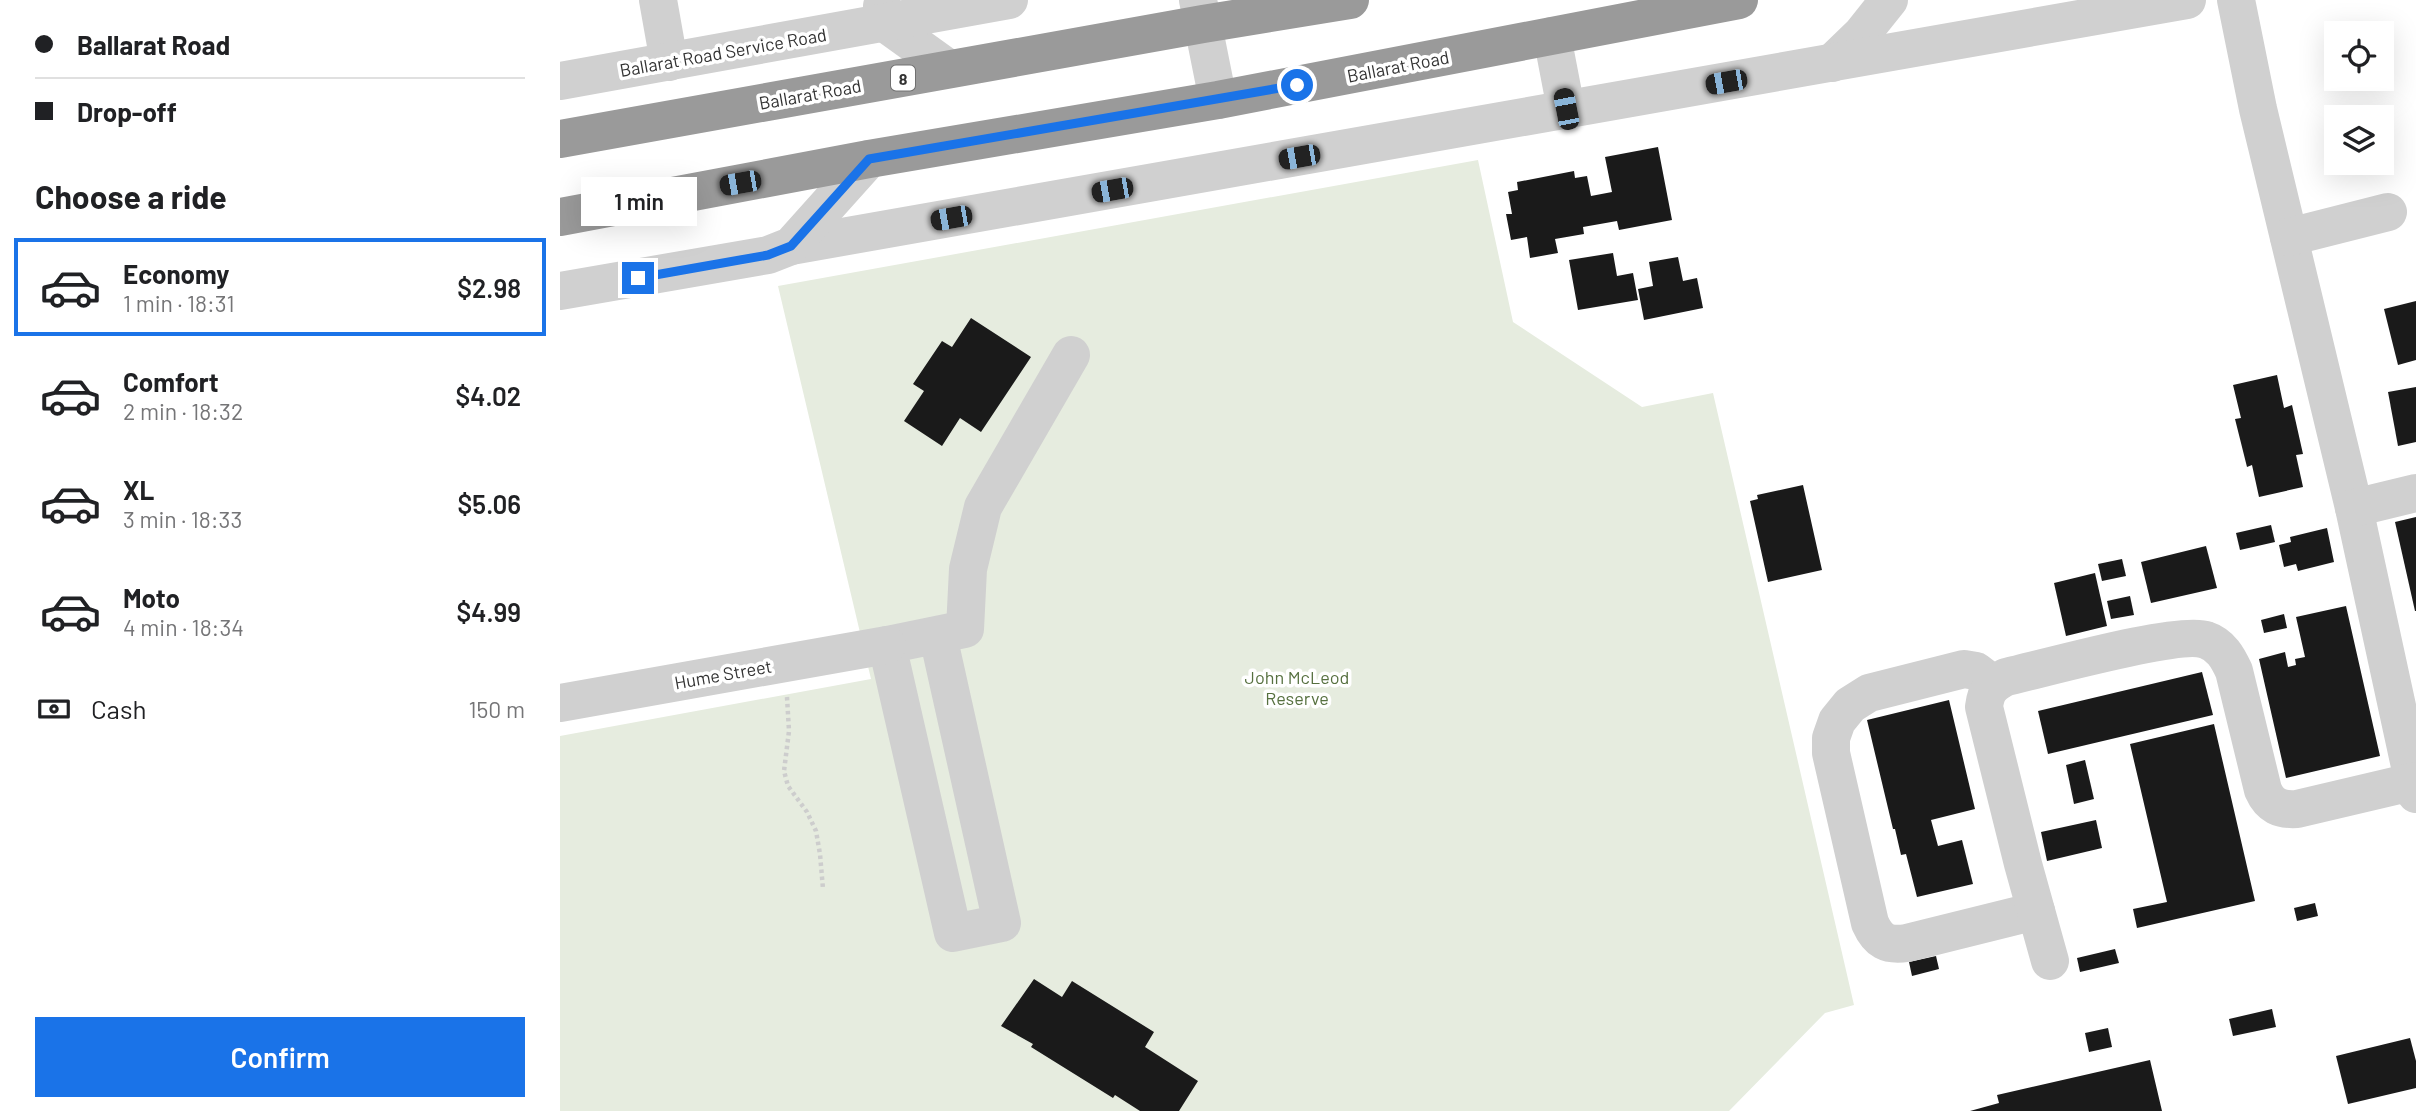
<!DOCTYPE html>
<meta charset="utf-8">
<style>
body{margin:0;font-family:Barlow,sans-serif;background:#f6f6f6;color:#202124;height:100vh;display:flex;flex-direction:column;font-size:26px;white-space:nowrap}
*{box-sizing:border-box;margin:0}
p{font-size:23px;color:#757577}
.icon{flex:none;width:38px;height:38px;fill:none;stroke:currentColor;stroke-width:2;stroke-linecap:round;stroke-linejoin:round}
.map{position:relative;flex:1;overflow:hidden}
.panel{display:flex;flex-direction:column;background:#fff;width:560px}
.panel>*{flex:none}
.banner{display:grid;align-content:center;height:154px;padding:0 35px;background:#fff}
.fabs{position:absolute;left:1764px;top:21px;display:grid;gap:14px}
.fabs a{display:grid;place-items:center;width:70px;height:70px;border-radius:0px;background:#fff;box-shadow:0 7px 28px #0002;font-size:35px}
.end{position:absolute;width:32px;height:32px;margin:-16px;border:9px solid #1a73e8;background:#fff;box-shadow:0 0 0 4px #fff}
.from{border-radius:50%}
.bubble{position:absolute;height:49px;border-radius:0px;background:#fff;box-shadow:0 7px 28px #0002;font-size:23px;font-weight:600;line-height:49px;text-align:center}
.car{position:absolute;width:21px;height:42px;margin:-21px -10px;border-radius:9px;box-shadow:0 0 5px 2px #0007;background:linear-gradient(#222 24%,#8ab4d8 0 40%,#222 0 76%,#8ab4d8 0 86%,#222 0)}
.banner b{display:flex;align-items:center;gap:24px;height:66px;font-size:26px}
.banner b+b{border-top:2px solid #e0e0e0}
.banner i{width:18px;height:18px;background:#202124}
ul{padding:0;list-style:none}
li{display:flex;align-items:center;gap:21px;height:98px;margin:0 14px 10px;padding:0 21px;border:4px solid transparent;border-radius:0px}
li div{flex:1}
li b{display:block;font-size:26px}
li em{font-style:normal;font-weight:600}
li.on{border-color:#1a73e8}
li>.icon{width:63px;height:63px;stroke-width:1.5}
h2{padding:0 35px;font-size:32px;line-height:84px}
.pay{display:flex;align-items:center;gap:18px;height:77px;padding:0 35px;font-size:26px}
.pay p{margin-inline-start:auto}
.primary-button{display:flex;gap:14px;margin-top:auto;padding:14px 35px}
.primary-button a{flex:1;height:80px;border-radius:0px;background:#1a73e8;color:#fff;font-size:28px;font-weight:600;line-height:80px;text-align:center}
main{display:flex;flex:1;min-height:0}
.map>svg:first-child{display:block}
</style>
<main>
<section class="panel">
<div class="banner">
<b><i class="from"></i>Ballarat Road</b>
<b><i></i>Drop-off</b>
</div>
<h2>Choose a ride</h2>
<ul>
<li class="on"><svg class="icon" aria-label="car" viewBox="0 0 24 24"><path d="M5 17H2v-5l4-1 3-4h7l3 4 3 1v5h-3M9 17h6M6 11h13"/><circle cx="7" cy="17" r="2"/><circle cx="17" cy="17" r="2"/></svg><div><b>Economy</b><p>1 min · 18:31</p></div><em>$2.98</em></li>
<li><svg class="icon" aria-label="car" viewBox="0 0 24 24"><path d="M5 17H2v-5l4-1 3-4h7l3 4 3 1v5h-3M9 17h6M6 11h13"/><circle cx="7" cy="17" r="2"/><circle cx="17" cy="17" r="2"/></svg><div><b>Comfort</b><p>2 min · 18:32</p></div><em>$4.02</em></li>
<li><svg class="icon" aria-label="car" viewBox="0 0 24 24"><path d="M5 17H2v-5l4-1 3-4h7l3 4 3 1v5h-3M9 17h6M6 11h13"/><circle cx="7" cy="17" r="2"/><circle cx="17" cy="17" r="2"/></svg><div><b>XL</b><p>3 min · 18:33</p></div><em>$5.06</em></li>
<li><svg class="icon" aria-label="car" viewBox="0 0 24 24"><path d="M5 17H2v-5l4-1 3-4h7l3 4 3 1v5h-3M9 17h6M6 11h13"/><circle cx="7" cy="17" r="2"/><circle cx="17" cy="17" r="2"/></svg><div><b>Moto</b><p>4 min · 18:34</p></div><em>$4.99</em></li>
</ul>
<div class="pay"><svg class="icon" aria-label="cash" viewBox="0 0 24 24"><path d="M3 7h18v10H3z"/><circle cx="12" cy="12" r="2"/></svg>Cash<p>150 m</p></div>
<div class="primary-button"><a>Confirm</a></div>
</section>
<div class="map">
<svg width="1856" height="1111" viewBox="0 0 1856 1111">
<rect width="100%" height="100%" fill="#fff"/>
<polygon fill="#e6ecdf" points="918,160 953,322 1082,407 1153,393 1294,1005 1265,1013 1169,1111 0,1111 0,736 311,679 218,286"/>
<g fill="#1a1a1a">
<polygon points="1098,147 1112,220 1059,230 1057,221 1023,227 1024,234 995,239 998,253 970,258 967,237 951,240 946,214 952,214 948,192 958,190 957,182 1014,171 1015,178 1027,176 1031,196 1052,192 1045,157"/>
<polygon points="1053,253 1057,276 1073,273 1078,300 1018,310 1009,260"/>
<polygon points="1118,257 1123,281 1137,278 1143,308 1084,320 1078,289 1093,286 1089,262"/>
<polygon points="1856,301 1856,360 1838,365 1824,309"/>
<polygon points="411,318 471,357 421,432 400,418 382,446 344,421 364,391 353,384 382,341 392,347"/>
<polygon points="1717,375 1724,408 1732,405 1743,454 1736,455 1743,487 1699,497 1692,465 1687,467 1675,419 1681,418 1673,385"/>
<polygon points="1856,387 1856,442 1838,446 1828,392"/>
<polygon points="1243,485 1262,570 1208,582 1190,501 1198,499 1197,495"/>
<polygon points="1856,517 1856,611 1855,611 1835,522"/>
<polygon points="1711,525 1715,542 1680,550 1676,533"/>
<polygon points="1767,528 1774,562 1738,571 1736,564 1724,567 1719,545 1731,542 1730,537"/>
<polygon points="1646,546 1657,588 1591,603 1581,562"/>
<polygon points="1562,559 1566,576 1542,581 1538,564"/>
<polygon points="1535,573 1547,626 1506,636 1494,583"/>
<polygon points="1570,596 1574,615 1551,619 1547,601"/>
<polygon points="1786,606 1820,756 1726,778 1699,659 1725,652 1728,667 1736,665 1735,659 1745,657 1736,617"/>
<polygon points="1724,614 1727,628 1704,633 1701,620"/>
<polygon points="1642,672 1653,715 1488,754 1478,711"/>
<polygon points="1389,700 1415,809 1371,820 1378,846 1402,840 1413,884 1357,897 1346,854 1341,855 1335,829 1333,829 1307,720"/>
<polygon points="1654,724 1695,901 1577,928 1573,909 1607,902 1570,744"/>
<polygon points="1525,760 1534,799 1514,804 1506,765"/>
<polygon points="1536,820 1542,848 1487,861 1481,832"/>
<polygon points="1755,903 1758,916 1737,921 1734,908"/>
<polygon points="1555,949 1559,963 1520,972 1517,958"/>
<polygon points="1376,956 1379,969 1352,976 1349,962"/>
<polygon points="474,979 502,997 512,981 594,1032 585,1047 638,1081 619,1111 580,1111 555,1095 553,1098 471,1047 473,1044 441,1026"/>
<polygon points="1712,1009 1716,1027 1673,1036 1669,1019"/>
<polygon points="1548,1028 1552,1047 1529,1052 1525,1033"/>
<polygon points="1850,1038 1856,1061 1856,1088 1788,1104 1776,1056"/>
<polygon points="1590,1060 1602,1111 1410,1111 1439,1103 1437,1095"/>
</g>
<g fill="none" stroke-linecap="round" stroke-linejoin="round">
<polyline stroke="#cdcdcd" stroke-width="4.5" stroke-dasharray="3.5 3.5" stroke-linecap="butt" points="227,697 229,731 224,771 228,786 247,812 256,831 260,854 263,889"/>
<g stroke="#d0d0d0" stroke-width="38">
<polyline points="98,0 109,62"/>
<polyline points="638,0 658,100"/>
<polyline points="1676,0 1698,109 1794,508 1856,794"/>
<polyline points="322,6 325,23 389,69"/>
<polyline points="992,36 1006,109"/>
<polyline points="1272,63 1301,35 1329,0"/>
<polyline points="0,81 449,0"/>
<polyline points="1729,237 1828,212"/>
<polyline points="231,246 1627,0"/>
<polyline points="0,291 208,255 231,246 309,159"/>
<polyline points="1794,508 1856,493"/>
<polyline points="378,636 442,923 393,933 327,645 405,629 408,569 423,507 511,355"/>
<path d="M 1433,684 L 1416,671 L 1404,669 L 1309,693 L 1290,705 L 1277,721 L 1271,738 L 1271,753 L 1310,923 C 1318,941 1327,946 1347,943 L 1476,911"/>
<polyline points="0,703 327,645"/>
<path d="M 1490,961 L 1463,864 L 1424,707 C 1426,690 1431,685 1446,677 C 1482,669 1620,630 1646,640 C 1661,645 1668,658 1674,671 L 1703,790 C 1710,806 1720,810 1737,809 L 1856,781"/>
</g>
<g stroke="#9a9a9a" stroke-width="38">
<polyline points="0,139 643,24 790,0"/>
<polyline points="0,217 309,159 658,100 1179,0"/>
</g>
</g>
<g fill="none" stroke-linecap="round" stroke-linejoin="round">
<polyline stroke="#1a73e8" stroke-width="9" points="78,278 208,255 231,246 309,159 737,85"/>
</g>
<g text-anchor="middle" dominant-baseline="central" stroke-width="7" stroke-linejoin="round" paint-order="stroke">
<rect fill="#fff" stroke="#707070" stroke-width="2" x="331" y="65.5" width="24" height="25" rx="5"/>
<g font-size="16" font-weight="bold" fill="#333">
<text x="343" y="78">8</text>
</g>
<g font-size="18" fill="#333" stroke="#fff">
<text transform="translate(163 52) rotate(-10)">Ballarat Road Service Road</text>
<text transform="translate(838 66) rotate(-11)">Ballarat Road</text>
<text transform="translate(250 94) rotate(-10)">Ballarat Road</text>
<text transform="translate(163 674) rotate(-10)">Hume Street</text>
</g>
<g font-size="18" fill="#56703f" stroke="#fff">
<text x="737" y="677">John McLeod<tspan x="737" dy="21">Reserve</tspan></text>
</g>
</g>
</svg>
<div class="fabs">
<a><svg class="icon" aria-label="locate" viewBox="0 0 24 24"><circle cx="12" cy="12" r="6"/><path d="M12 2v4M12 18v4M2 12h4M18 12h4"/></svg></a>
<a><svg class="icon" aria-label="layers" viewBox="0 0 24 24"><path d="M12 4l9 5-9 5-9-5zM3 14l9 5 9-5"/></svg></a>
</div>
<i class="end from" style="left:737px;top:85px"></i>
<i class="end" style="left:78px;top:278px"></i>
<div class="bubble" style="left:21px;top:177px;width:116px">1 min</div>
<i class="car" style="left:1166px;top:82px;rotate:260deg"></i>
<i class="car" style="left:1006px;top:109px;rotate:349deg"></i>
<i class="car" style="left:739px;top:157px;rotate:260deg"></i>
<i class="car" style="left:180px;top:183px;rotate:260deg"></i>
<i class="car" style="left:552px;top:190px;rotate:260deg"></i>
<i class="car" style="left:391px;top:218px;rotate:260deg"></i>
</div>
</main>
